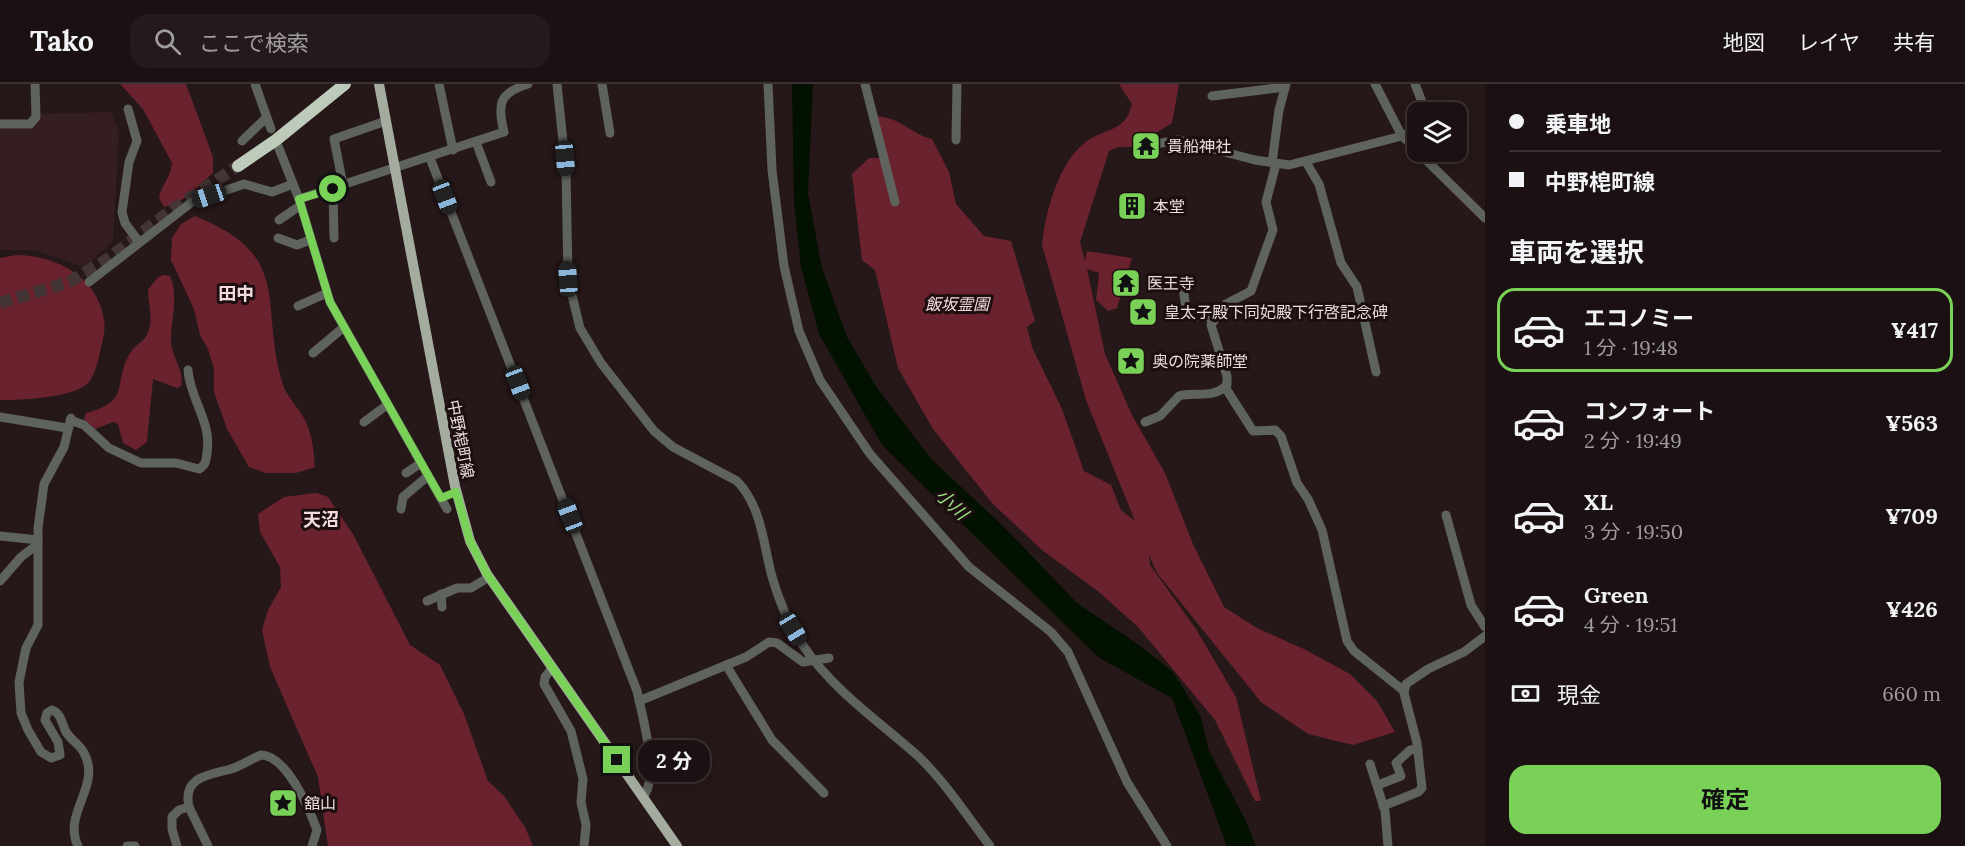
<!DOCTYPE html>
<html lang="ja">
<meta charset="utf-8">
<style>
body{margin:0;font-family:Lora,"Noto Sans JP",serif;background:#251a1b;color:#f1f3f6;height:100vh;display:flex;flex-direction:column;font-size:22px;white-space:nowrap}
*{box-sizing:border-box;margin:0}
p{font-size:20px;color:#a09d9f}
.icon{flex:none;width:33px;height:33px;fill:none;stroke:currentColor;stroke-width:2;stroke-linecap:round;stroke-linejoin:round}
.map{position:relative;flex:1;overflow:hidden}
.panel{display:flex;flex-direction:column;background:#1c1112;width:480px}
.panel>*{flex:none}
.top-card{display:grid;align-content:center;height:132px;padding:0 24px;background:#1c1112}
.buttons{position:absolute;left:1407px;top:18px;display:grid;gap:12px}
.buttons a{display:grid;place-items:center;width:60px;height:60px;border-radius:12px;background:#1c1112;box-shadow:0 3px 15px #0003,0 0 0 2px #3a3132;font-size:30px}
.end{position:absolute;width:27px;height:27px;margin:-14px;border:8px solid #79d157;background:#111;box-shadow:0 0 0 3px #111}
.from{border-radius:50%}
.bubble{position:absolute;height:42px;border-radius:18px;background:#1c1112;box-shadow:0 3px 15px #0003,0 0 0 2px #3a3132;font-size:20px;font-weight:700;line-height:42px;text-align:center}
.car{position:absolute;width:18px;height:36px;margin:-18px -9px;border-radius:8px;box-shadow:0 0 4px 2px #0007;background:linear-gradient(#222 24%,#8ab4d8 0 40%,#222 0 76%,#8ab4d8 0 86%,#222 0)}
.top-card b{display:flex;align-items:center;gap:21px;height:57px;font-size:22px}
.top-card b+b{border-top:2px solid #3a3132}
.top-card i{width:15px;height:15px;background:#f1f3f6}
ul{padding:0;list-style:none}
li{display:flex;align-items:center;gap:18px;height:84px;margin:0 12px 9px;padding:0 12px;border:3px solid transparent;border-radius:18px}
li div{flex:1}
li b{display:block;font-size:22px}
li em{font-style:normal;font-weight:700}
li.selected{border-color:#79d157}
li>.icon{width:54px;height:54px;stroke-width:1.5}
h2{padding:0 24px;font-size:27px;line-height:72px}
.pay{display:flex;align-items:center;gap:15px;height:66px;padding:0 24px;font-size:22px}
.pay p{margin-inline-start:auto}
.button{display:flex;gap:12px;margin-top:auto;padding:12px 24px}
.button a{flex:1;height:69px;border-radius:18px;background:#79d157;color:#111;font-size:24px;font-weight:700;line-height:69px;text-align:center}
header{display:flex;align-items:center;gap:36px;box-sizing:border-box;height:84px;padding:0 30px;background:#1c1112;border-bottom:2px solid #3a3132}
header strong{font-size:28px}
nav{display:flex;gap:33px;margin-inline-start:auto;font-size:21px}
.search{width:420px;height:54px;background:#251a1b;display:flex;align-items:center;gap:15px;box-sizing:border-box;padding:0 21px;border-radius:18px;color:#a09d9f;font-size:22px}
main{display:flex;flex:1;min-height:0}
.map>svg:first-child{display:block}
</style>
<header>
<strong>Tako</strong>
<div class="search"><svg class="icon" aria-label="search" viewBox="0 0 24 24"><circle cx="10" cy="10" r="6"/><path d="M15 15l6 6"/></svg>ここで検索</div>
<nav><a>地図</a><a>レイヤ</a><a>共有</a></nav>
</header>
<main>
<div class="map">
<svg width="1485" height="762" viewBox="0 0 1485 762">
<rect width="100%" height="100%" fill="#261718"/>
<polygon fill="#341e20" points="111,28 119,48 113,157 87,181 81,182 35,166 0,166 0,44 31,42 41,30"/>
<g fill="#6a232e">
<path d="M 120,0 L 186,0 L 213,73 L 213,89 L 190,110 L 175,120 L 164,123 L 159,114 C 161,101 172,91 172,79 L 143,25 Z"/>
<path d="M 1119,0 L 1179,0 L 1172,39 L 1134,63 L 1118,63 L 1109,67 L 1080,158 L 1085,177 L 1087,167 L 1132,174 L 1117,224 L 1108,227 L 1096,216 L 1099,189 L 1087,185 L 1105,270 L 1132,331 L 1165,389 L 1193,460 L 1224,523 L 1257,544 L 1306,566 L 1350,590 L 1377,617 L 1395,648 L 1353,661 L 1308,650 L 1261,618 L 1157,489 L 1149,471 L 1150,481 L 1196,545 L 1236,613 L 1261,717 L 1255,717 L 1215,636 L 1138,543 L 1099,508 L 1042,466 L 992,419 L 933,345 L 898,284 L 875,186 L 862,176 L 852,90 L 869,74 L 881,74 L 869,32 C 901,31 908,49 932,55 L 949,88 L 956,120 L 984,152 L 1011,157 L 1035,237 L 1027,243 L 1032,263 L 1062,325 L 1084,387 L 1111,401 L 1121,426 L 1135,437 L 1086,316 L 1042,161 C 1045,130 1057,84 1081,62 C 1101,43 1125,51 1132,20 Z"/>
<path d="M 195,132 C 294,172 259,217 282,298 C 286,312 299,324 306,338 C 312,351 314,368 315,383 L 296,389 L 266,389 L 249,383 L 227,345 L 214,308 L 214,285 L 208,265 L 200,251 L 194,225 L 171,176 L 172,154 L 181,140 Z"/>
<path d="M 16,171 C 56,171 98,193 104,236 C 106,247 102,258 100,268 C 98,278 94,295 86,301 C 69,314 21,316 0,316 L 0,174 Z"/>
<path d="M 164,191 L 170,192 C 179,214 171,235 171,257 C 171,272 185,287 181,302 L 177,304 L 153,295 L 147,358 L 136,366 L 123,359 L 118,340 L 113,338 L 95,345 L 84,335 L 86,329 C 131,318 113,300 129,271 C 136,258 146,260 150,242 C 152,232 148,217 148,206 L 158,193 Z"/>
<polygon points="316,409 328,413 353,450 410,561 440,581 464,630 488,697 504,712 525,743 533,762 328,762 318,693 270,583 262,546 268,526 281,503 280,483 260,448 258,430 284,413"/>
</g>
<polygon fill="#031100" points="792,0 813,0 808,109 822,184 847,253 877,304 932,376 1002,441 1077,519 1139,561 1173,588 1201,633 1209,667 1245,735 1256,762 1227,762 1172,614 1098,573 882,361 819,250 801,183 794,118"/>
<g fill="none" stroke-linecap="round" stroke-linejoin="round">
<polyline stroke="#433536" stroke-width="12" stroke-dasharray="12 6" stroke-linecap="butt" points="0,219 69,198 106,176 173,125 238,82"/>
<g stroke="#5e635d" stroke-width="9">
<polyline points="255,0 271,45"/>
<polyline points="439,0 453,66"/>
<path d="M 557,0 L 566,86 L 568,195 L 580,244 L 601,279 L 654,347 L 673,363 L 737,397 C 761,422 763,457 771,489 C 778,515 789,541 804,563 C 834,607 880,638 919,673 C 946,699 967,732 990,762"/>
<polyline points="602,0 610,49"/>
<polyline points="768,0 772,86 784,182 799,247 820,296 870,370 969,483 1051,548 1068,568 1127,698 1167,762"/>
<polyline points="865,0 895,118"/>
<polyline points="1375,0 1402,52 1418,67"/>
<polyline points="1415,0 1426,28"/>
<polyline points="1212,12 1285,3"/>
<polyline points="128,25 137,57 129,78 122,128 125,139 139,158"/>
<polyline points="0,40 30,40 36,33 35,0"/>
<polyline points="956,56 957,0"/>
<polyline points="242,57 266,34"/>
<polyline points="476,58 491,98"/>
<polyline points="1150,61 1179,56 1255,76 1289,81 1402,52 1418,44"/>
<polyline points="278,62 299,115 330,218 447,425"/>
<polyline points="1418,68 1485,134"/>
<path d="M 430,74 L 637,607 C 642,631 660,693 643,713"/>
<polyline points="1306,78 1319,100 1341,179 1357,203 1376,288"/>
<polyline points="1272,79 1279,26 1286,0"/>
<polyline points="343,101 334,55 386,37"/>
<polyline points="333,105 334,154"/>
<path d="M 299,115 L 504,48 C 497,20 499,9 528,0"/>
<polyline points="279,136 301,121"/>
<polyline points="278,154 297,161 310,156"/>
<polyline points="1182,197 1187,231 1214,234"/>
<polyline points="89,198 192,118 244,100 272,108 293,100"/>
<polyline points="298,222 327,209"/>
<polyline points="313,269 344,243"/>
<polyline points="1225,303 1253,347 1275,346 1281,352 1297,399 1308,415 1322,446 1347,557 1354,567 1404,607"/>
<polyline points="0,333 67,344"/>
<path d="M 71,334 L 64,363 L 44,400 L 38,444 L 38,541 L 26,564 L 19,598 L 21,629 L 28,646 L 41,668 L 51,674 L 60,671 L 58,658 L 45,636 L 47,629 L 52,626 C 61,629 62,640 66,648 C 71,656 80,661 84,669 C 102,702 62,729 78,762"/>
<path d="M 70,336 L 84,341 L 109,364 L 141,379 L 176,379 L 199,385 C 206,381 206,376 207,369 C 212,337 190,316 188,286"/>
<polyline points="364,338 387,321"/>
<path d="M 1145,338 L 1160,332 L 1179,312 C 1194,307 1212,316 1227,301 L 1227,292 L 1211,241 L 1226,220 L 1251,207 L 1273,146 L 1266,118 L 1276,80"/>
<polyline points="406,389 421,379"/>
<polyline points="401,425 403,413 428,392"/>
<polyline points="1446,431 1471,521 1485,543"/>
<polyline points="0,452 38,456"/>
<polyline points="0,497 21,473 38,460"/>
<polyline points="441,510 442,523"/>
<polyline points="427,517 457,504 471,504 489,493"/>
<polyline points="726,581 772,656 824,709"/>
<polyline points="552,584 545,593 544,600 571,647 583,695 581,718 586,741 584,762"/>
<polyline points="639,617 746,573 769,558 777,559 803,578 829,574"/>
<polyline points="1370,680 1385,727 1388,762"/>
<polyline points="1378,701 1401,692 1396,679 1410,666 1418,665"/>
<polyline points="1383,722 1418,708 1422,704 1417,659 1404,609 1406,600 1428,585 1464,568 1485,552"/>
<polyline points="127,762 135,762"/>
<polyline points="177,762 172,745 172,733 179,726 189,723"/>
<path d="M 208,762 L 189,723 C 182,692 210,691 231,685 C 241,682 251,675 261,671 C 287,672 309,724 317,746 L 312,762"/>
</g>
<polyline stroke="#a3ac9f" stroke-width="10" points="379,0 455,402 470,457 487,490 677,762"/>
<polyline stroke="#becaba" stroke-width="12" points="238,82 276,56 345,0"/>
</g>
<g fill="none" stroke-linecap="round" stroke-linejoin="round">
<polyline stroke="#79d157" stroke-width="8" points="333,105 299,115 330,218 441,414 456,408 470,457 487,490 617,676"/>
</g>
<defs>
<g id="temple-square" transform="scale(1.5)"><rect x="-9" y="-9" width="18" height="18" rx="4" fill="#79d157" stroke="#1c0e0f"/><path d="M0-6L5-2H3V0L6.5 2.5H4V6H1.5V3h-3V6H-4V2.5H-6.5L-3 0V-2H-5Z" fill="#111"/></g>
<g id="building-square" transform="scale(1.5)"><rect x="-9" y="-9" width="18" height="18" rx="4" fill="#79d157" stroke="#1c0e0f"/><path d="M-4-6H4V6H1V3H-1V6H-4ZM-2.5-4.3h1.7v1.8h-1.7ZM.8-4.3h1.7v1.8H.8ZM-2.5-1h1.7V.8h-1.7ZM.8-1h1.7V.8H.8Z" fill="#111"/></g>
<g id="sight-square" transform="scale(1.5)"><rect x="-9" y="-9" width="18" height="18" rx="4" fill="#79d157" stroke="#1c0e0f"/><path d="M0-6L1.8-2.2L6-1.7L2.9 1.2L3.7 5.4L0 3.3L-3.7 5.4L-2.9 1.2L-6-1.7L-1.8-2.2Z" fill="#111"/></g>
</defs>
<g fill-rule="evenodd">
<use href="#temple-square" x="1146" y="62"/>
<use href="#building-square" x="1132" y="122"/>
<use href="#temple-square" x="1126" y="199"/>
<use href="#sight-square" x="1143" y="228"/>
<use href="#sight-square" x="1131" y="277"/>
<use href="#sight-square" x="283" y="719"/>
</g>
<g text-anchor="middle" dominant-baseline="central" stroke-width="6" stroke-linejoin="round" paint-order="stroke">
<g font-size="16" fill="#e8dddd" stroke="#1c0e0f" text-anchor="start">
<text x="1167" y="62">貴船神社</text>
<text x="1153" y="122">本堂</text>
<text x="1147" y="199">医王寺</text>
<text x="1164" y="228">皇太子殿下同妃殿下行啓記念碑</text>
<text x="1152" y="277">奥の院薬師堂</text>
<text x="304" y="719">舘山</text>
</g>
<g font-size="16" font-style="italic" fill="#f4dadc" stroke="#1c0e0f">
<text x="957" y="220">飯坂霊園</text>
</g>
<g font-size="16" fill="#e8dddd" stroke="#1c0e0f">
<text transform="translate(461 355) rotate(79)">中野梍町線</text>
</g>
<g font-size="18" font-weight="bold" fill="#f2dbdd" stroke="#1c0e0f">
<text x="236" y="209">田中</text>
<text x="321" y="435">天沼</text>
</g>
<g font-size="18" font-style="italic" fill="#9ce283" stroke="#1c0e0f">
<text transform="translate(952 420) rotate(43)">小川</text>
</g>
</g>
</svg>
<div class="buttons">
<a><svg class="icon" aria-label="layers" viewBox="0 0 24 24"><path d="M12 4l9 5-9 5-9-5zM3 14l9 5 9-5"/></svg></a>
</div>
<i class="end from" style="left:333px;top:105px"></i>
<i class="end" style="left:617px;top:676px"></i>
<div class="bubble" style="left:638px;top:656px;width:72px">2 分</div>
<i class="car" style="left:565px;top:74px;rotate:175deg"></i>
<i class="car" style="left:209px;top:112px;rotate:251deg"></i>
<i class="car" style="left:445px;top:113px;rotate:159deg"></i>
<i class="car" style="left:568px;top:195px;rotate:356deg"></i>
<i class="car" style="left:518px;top:299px;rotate:159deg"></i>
<i class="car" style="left:570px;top:432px;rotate:339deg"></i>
<i class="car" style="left:793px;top:545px;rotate:149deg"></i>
</div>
<section class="panel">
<div class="top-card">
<b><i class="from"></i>乗車地</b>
<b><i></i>中野梍町線</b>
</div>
<h2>車両を選択</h2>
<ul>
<li class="selected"><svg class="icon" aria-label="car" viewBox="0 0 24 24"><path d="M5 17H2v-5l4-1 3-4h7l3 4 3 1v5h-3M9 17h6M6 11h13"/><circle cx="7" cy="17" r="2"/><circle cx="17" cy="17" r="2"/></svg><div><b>エコノミー</b><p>1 分 · 19:48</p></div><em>¥417</em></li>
<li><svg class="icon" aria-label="car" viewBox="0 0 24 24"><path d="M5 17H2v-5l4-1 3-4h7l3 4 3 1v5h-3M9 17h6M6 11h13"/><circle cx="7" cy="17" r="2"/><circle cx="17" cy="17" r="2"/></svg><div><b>コンフォート</b><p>2 分 · 19:49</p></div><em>¥563</em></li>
<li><svg class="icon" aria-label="car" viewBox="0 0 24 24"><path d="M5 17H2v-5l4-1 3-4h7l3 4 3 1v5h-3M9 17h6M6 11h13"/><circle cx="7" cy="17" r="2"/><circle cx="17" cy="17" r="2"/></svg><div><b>XL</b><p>3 分 · 19:50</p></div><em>¥709</em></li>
<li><svg class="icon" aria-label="car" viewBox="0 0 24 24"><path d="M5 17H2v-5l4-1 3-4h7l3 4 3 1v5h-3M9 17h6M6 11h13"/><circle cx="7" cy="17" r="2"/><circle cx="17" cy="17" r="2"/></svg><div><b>Green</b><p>4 分 · 19:51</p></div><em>¥426</em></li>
</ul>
<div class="pay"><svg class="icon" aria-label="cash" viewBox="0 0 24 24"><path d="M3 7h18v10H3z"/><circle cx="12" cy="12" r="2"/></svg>現金<p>660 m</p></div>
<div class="button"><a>確定</a></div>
</section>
</main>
